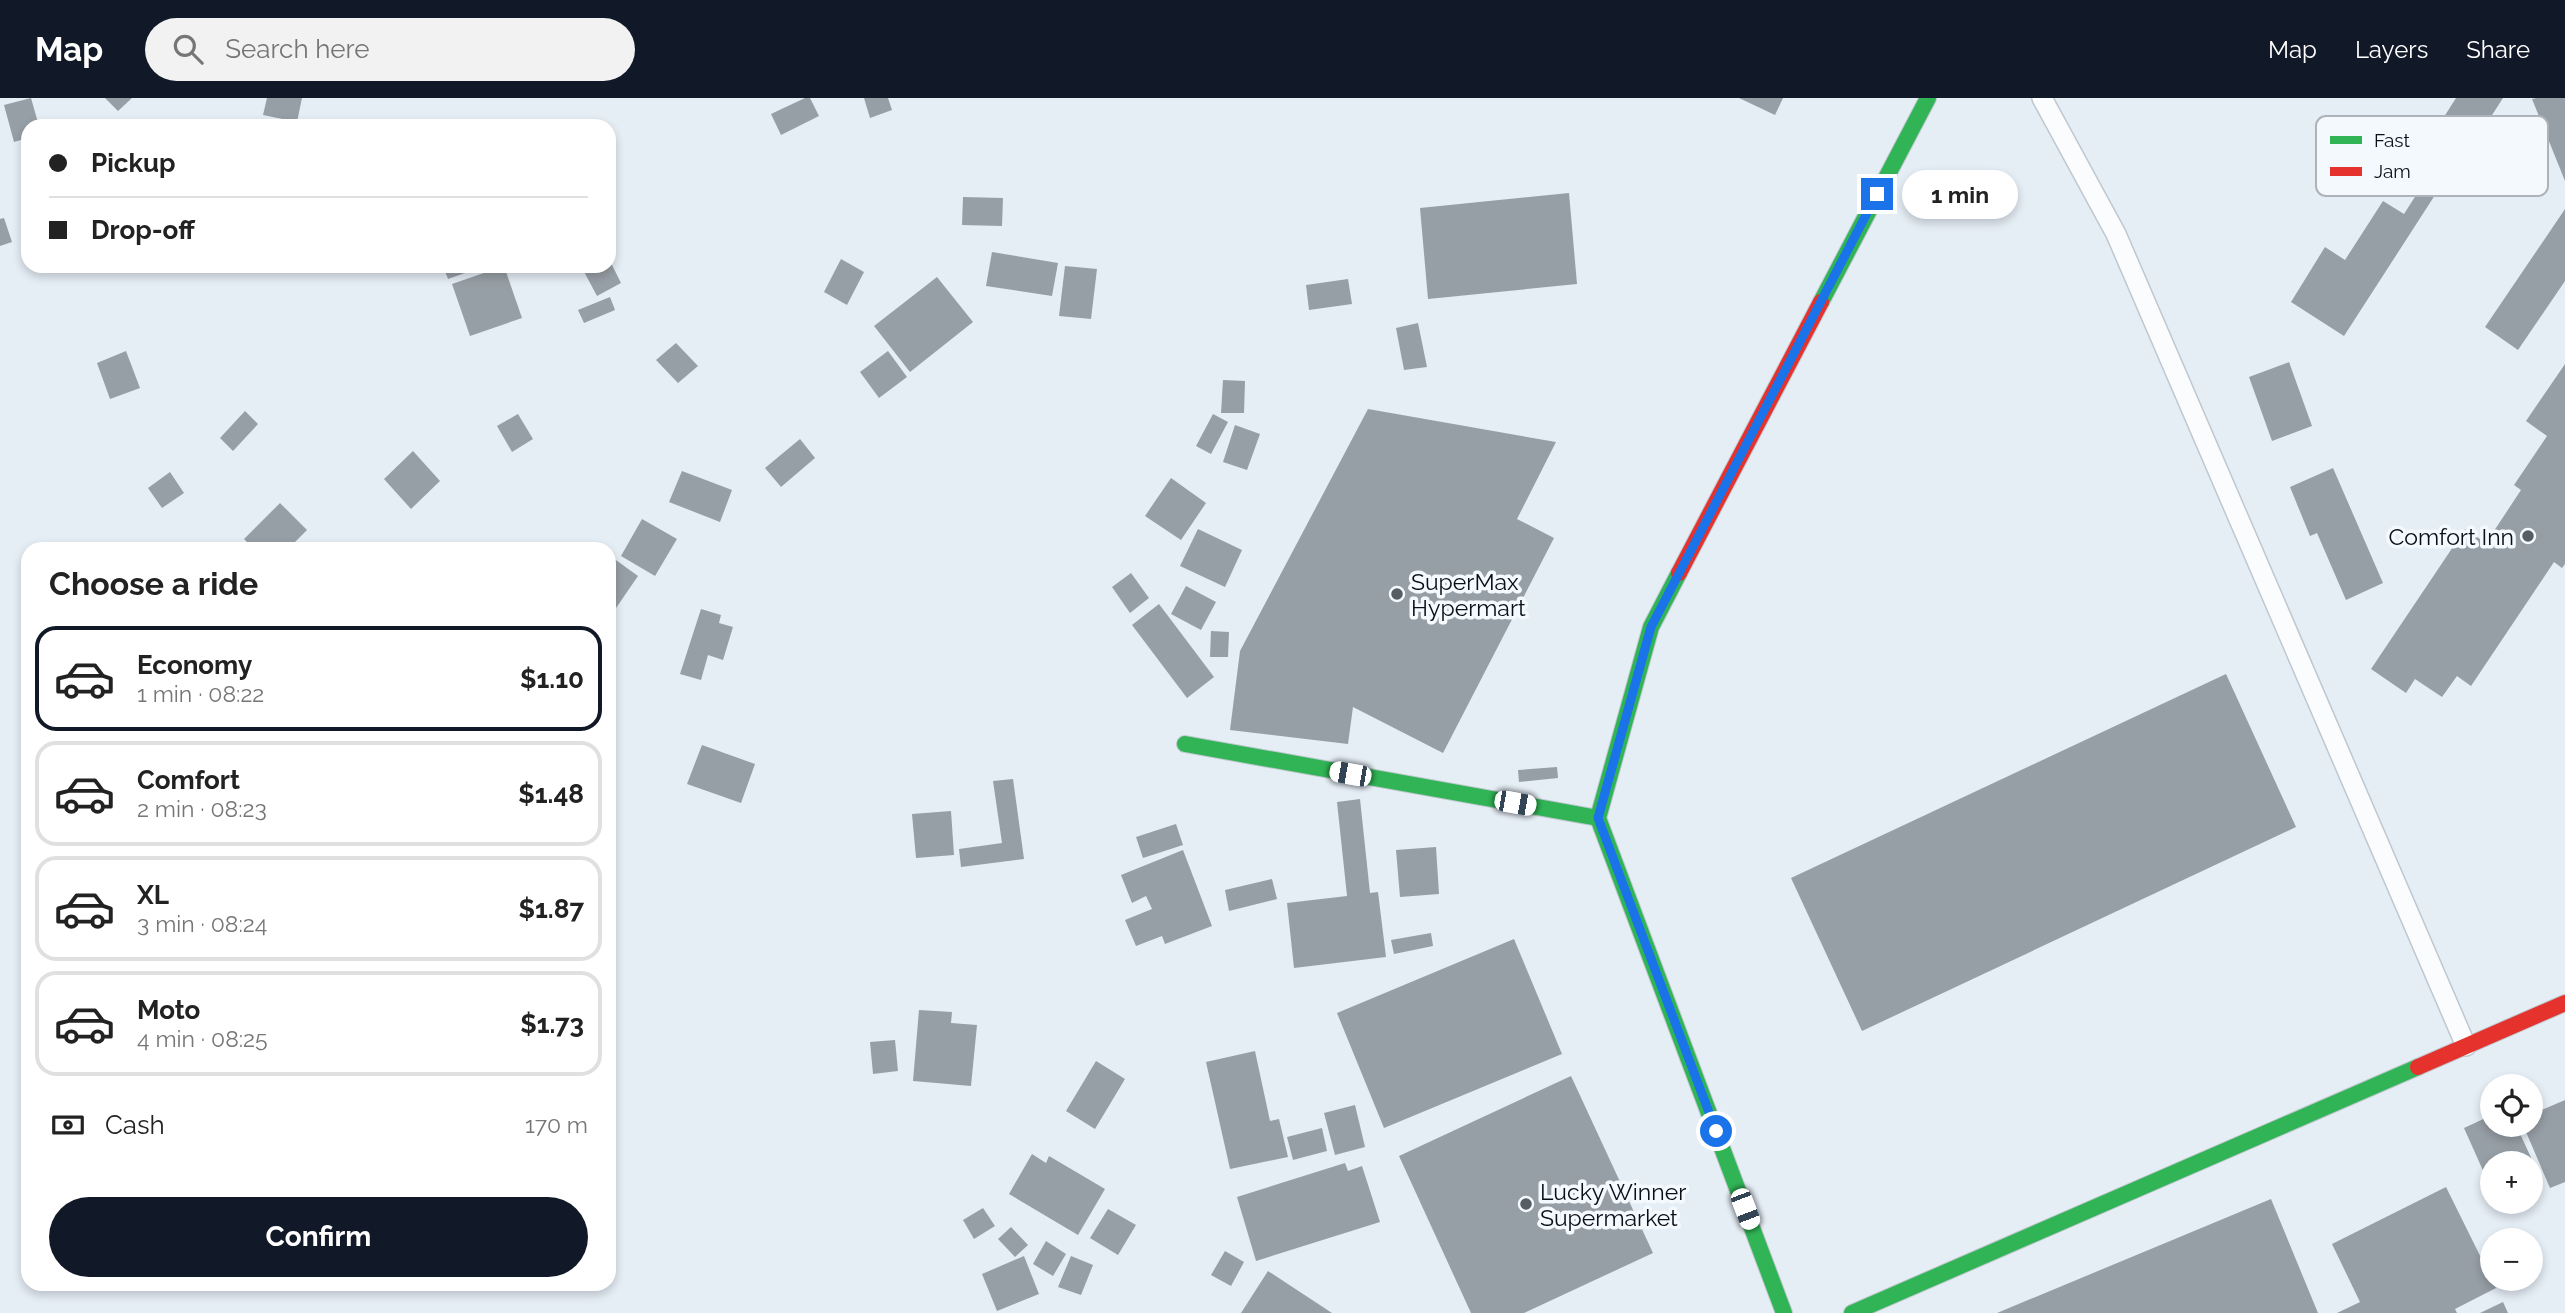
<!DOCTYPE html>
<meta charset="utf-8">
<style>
body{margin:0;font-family:Raleway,sans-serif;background:#f2f2f2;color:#222;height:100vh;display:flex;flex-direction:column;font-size:26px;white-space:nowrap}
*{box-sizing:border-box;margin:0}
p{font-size:23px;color:#767676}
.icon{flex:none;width:38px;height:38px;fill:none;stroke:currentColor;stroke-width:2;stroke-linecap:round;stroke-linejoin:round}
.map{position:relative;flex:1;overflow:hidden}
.panel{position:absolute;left:21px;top:444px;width:595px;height:749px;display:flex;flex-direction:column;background:#fff;border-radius:21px;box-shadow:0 4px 10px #0003}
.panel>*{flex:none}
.hud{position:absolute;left:21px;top:21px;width:595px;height:154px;border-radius:21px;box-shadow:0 4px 10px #0003;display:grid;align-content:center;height:154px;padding:0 28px;background:#fff}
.buttons{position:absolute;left:2480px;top:976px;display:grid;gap:14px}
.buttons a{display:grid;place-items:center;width:63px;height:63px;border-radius:50%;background:#fff;box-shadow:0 4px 10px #0003;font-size:35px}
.end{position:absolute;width:32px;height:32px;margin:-16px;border:9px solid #1a73e8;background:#fff;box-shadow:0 0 0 4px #fff}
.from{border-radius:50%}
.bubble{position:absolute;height:49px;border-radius:24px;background:#fff;box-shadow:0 4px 10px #0003;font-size:23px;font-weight:700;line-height:49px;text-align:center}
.car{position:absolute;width:21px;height:42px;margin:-21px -10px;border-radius:9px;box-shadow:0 0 5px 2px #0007;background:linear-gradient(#fff 24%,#345 0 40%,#fff 0 76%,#345 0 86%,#fff 0)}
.hud b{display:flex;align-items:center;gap:24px;height:66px;font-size:26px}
.hud b+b{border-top:2px solid #e0e0e0}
.hud i{width:18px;height:18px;background:#222}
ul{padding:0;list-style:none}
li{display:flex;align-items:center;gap:21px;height:105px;margin:0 14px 10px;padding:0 14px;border:4px solid #e0e0e0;border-radius:21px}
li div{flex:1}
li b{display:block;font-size:26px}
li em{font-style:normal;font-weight:700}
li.active{border-color:#111827}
li>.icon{width:63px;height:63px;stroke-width:1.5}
h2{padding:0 28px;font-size:32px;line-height:84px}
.pay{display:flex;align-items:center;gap:18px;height:77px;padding:0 28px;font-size:26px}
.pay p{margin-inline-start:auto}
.action{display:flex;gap:14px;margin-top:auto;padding:14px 28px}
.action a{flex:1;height:80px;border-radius:42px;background:#111827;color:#fff;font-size:28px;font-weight:700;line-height:80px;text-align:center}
header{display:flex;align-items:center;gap:42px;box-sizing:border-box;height:98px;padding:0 35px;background:#111827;color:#fff}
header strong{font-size:33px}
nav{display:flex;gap:38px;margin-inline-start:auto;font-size:24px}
.search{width:490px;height:63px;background:#f2f2f2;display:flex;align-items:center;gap:18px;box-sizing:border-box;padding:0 24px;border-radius:38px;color:#767676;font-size:26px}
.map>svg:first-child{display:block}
</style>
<header>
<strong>Map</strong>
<div class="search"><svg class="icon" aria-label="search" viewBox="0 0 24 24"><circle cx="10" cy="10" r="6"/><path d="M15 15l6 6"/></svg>Search here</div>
<nav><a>Map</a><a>Layers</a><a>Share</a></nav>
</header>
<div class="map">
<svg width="2565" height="1215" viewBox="0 0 2565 1215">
<rect width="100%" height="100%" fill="#e5edf5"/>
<g fill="#979fa6">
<polygon points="31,0 39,28 28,28 28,40 14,44 4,7"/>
<polygon points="105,0 132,0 118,13"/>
<polygon points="267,0 302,0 297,24 263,17"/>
<polygon points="805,0 810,0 819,18 781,37 771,16"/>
<polygon points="864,0 888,0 892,12 870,20"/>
<polygon points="1739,0 1783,0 1775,17"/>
<polygon points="2456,0 2503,0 2453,78 2420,57"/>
<polygon points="2536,0 2565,0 2565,83 2532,1"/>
<polygon points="2432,72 2446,80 2344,238 2291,204 2325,149 2345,162 2383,103 2404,116"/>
<polygon points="1569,95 1577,186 1428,201 1420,110"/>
<polygon points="963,99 1003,100 1002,128 962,127"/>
<polygon points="2565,111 2565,183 2518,252 2485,229"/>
<polygon points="4,120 12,144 0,148 0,121"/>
<polygon points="992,154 1058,165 1052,198 986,188"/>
<polygon points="609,161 621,185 597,198 581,168 609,168"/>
<polygon points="841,161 864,174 847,207 824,194"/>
<polygon points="443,168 462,168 465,175 448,181"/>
<polygon points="504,168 522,220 470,238 452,186"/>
<polygon points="1065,168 1097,171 1091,221 1059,218"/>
<polygon points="937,179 973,224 910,274 874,228"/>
<polygon points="1348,181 1352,206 1309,212 1306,187"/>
<polygon points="610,199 615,212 584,225 578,212"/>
<polygon points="1418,225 1427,269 1404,272 1396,230"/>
<polygon points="676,245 698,268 678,285 656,262"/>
<polygon points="126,253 140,290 110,301 97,265"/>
<polygon points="888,253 907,279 879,300 860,274"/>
<polygon points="2289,264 2312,328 2272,343 2249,279"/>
<polygon points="2565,266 2565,466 2562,470 2554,464 2471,588 2457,578 2442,599 2415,581 2406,595 2371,571 2465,431 2486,445 2521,392 2514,387 2547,338 2526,323"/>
<polygon points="1223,282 1245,283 1244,315 1221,315"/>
<polygon points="1368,311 1556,344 1517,421 1554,440 1443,655 1353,609 1348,646 1230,632 1240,553"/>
<polygon points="245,313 258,326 233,353 220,340"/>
<polygon points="518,316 533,341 512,354 497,328"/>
<polygon points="1213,316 1228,324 1211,356 1196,348"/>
<polygon points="1235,327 1260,336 1247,372 1223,364"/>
<polygon points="800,341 815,360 781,389 765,370"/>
<polygon points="413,353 440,383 411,411 384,381"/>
<polygon points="2333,370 2383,485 2346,502 2317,435 2310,438 2290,389"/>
<polygon points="682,373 732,392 720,424 669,404"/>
<polygon points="170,374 184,395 162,410 148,390"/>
<polygon points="1171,380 1206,405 1181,442 1145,418"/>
<polygon points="280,405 307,432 290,449 293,452 255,452 244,441"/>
<polygon points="642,421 677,441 655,478 621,458"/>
<polygon points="1198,431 1242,452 1225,489 1180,468"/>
<polygon points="609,457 638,478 616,510 609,505"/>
<polygon points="1131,475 1149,500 1130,515 1112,489"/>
<polygon points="1186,488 1216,504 1201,532 1171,516"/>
<polygon points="1159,506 1214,579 1187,600 1132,527"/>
<polygon points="701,511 721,517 719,525 733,529 723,562 708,557 701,582 680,576"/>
<polygon points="1211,533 1229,534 1228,559 1210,559"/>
<polygon points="2226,576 2296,729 1862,933 1791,780"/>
<polygon points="702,647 755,666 741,705 687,686"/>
<polygon points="1557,669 1558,680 1519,684 1518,672"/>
<polygon points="1013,681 1024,761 961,769 959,751 1002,745 993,683"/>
<polygon points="1360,701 1370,795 1378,794 1386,859 1294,870 1287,805 1347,798 1337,704"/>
<polygon points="951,713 954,757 916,760 912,716"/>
<polygon points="1176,726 1183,747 1143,760 1136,739"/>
<polygon points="1436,749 1439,796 1400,799 1396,752"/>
<polygon points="1183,752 1212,828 1165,846 1162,838 1136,848 1125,822 1152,811 1146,798 1132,805 1121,777"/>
<polygon points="1272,781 1277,801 1229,813 1225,792"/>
<polygon points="1431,835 1433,848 1394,856 1391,842"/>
<polygon points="1514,841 1562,956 1384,1030 1337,915"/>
<polygon points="919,912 952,914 951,925 977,927 971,988 913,983"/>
<polygon points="895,942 898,973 873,976 870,944"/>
<polygon points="1255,953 1270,1023 1279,1021 1288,1059 1230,1071 1206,964"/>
<polygon points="1096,963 1125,981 1095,1031 1066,1013"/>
<polygon points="1571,978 1653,1155 1524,1215 1471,1215 1399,1058"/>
<polygon points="2565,1002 2565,1084 2550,1090 2523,1027 2530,1027 2530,1017"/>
<polygon points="1355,1007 1365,1049 1335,1057 1324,1015"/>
<polygon points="2492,1017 2492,1027 2516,1027 2534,1066 2492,1066 2492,1085 2489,1086 2464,1030"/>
<polygon points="1322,1030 1327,1053 1293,1062 1287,1039"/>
<polygon points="1032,1056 1046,1065 1049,1058 1105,1091 1078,1137 1009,1096"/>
<polygon points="1345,1065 1348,1073 1362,1068 1380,1124 1256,1163 1237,1099"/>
<polygon points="2446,1089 2496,1190 2455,1211 2457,1215 2337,1215 2360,1204 2332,1146"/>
<polygon points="2271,1101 2318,1215 1997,1215"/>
<polygon points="983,1110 995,1128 974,1141 963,1122"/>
<polygon points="1108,1111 1136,1127 1118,1157 1090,1140"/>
<polygon points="1011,1129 1028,1147 1015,1159 998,1141"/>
<polygon points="1046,1143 1066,1156 1053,1178 1033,1166"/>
<polygon points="1225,1153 1244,1164 1231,1188 1211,1177"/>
<polygon points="1024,1158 1039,1196 997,1213 982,1176"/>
<polygon points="1071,1158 1093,1167 1081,1197 1058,1189"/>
<polygon points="1268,1173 1332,1215 1241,1215"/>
<polygon points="2503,1204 2508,1215 2480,1215"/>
</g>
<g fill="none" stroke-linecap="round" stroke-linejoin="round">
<g stroke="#bfc8cf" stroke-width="22">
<polyline id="lane" points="2042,0 2116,136 2466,948"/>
</g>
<g stroke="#bfc8cf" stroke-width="18">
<g id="fast">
<polyline points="1821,204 1928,0"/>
<polyline points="1679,475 1651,529 1598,720 1784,1215"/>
<polyline points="1185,646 1598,720"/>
<polyline points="1852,1215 2418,969"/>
</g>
</g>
<g stroke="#bfc8cf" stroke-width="18">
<g id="jam">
<polyline points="1679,475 1821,204"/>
<polyline points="2418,969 2565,905"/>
</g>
</g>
<use href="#lane" stroke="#fbfcfe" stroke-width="19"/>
<use href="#fast" stroke="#30b455" stroke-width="16"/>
<use href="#jam" stroke="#e5322d" stroke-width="16"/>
</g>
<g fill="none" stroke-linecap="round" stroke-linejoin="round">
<polyline stroke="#1a73e8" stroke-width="9" points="1716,1033 1598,720 1651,529 1877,96"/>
</g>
<g fill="#555d65" stroke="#f4f9fe" stroke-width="2.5">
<circle cx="2528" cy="438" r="7"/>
<circle cx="1397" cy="496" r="7"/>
<circle cx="1526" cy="1106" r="7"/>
</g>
<g text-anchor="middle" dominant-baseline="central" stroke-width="7" stroke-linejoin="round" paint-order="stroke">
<g font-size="23" fill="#071017" stroke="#f4f9fe" text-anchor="start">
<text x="2514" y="438" text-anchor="end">Comfort Inn</text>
<text x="1411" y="483">SuperMax<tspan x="1411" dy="26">Hypermart</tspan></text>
<text x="1540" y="1093">Lucky Winner<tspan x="1540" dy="26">Supermarket</tspan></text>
</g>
</g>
<rect x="2316" y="18" width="232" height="80" rx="10" fill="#f4f9fe" stroke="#adb3b9" stroke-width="2"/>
<rect x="2330" y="38" width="32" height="8" fill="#30b455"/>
<rect x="2330" y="69" width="32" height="9" fill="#e5322d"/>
<g font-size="19" fill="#071017">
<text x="2374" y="49">Fast</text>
<text x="2374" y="80">Jam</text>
</g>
</svg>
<div class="buttons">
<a><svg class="icon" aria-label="locate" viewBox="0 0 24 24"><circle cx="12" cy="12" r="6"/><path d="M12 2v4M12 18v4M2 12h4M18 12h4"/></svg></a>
<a>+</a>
<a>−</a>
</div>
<i class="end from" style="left:1716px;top:1033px"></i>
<i class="end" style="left:1877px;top:96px"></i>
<div class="bubble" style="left:1902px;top:72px;width:116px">1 min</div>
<i class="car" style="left:1350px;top:676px;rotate:280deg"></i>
<i class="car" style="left:1515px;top:705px;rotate:100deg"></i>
<i class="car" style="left:1745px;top:1111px;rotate:159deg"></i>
<div class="hud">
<b><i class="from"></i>Pickup</b>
<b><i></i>Drop-off</b>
</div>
<section class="panel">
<h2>Choose a ride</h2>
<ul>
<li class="active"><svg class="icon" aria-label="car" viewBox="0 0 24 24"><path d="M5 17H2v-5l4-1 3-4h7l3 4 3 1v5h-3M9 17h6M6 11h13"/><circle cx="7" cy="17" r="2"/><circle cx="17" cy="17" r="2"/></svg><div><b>Economy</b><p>1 min · 08:22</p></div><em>$1.10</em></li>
<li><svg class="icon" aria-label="car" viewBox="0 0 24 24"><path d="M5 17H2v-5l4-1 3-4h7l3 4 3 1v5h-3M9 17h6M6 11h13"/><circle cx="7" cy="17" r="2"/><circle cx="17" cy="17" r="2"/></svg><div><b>Comfort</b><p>2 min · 08:23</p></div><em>$1.48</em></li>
<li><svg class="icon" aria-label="car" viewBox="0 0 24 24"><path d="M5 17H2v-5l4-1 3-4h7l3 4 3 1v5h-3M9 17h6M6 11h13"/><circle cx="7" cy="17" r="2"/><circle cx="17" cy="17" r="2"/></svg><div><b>XL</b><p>3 min · 08:24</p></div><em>$1.87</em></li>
<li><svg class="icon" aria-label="car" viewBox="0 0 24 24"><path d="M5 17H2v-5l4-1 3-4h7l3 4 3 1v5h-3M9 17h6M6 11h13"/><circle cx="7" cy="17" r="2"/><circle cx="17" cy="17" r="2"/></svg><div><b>Moto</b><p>4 min · 08:25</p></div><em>$1.73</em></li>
</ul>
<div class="pay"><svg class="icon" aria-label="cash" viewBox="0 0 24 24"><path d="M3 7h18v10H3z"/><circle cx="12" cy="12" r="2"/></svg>Cash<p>170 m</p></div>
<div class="action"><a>Confirm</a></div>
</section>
</div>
